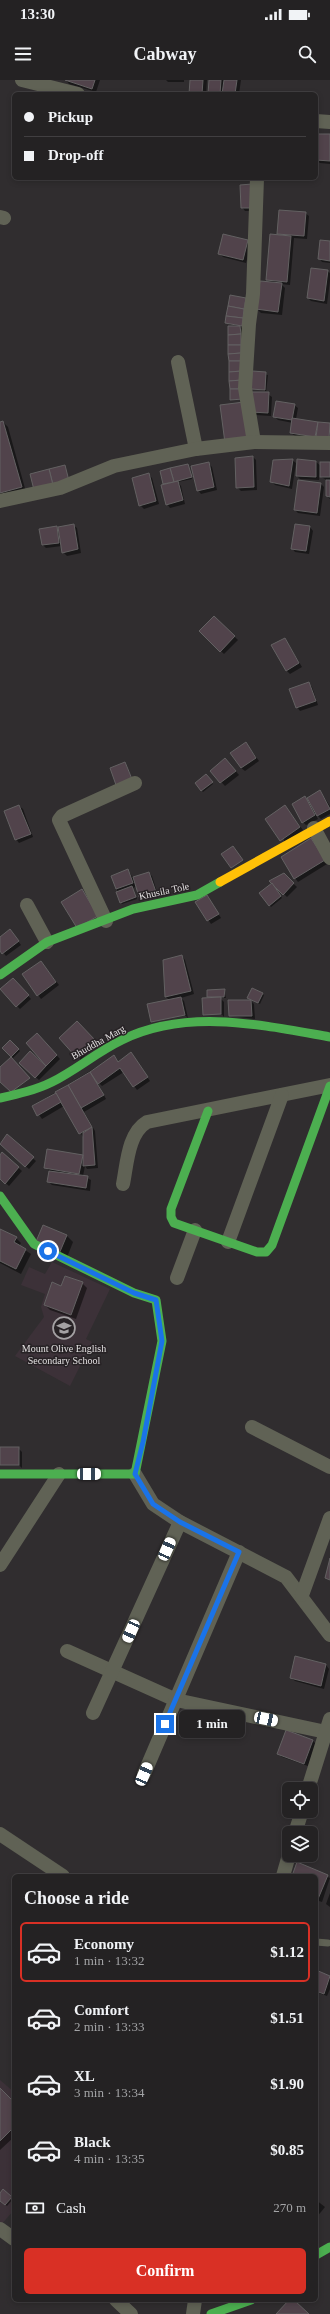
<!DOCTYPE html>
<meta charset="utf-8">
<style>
body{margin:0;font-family:"Times New Roman",serif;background:#302f30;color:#f1f3f6;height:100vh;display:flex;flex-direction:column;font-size:15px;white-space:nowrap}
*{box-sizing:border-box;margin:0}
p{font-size:13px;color:#a3a4a6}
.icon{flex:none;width:22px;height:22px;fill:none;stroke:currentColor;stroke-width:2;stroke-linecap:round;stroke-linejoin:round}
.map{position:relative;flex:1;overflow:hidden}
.details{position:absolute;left:12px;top:1794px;width:306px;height:428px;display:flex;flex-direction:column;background:#242223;border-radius:6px;box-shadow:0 2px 6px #0003,0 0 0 1px #413f41}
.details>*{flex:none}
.guide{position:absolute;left:12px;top:12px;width:306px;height:88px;border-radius:6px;box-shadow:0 2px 6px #0003,0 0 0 1px #413f41;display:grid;align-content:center;height:88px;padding:0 12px;background:#242223}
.tools{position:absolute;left:282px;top:1702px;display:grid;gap:8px}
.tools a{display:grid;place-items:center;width:36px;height:36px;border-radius:6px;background:#242223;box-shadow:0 2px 6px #0003,0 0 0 1px #413f41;font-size:20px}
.end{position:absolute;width:18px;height:18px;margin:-9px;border:5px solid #1a73e8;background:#fff;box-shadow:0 0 0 2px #fff}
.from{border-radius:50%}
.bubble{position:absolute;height:28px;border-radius:6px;background:#242223;box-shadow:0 2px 6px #0003,0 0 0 1px #413f41;font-size:13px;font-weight:800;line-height:28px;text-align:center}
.car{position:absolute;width:12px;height:24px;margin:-12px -6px;border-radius:5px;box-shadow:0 0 3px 1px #0007;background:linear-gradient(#fff 24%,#345 0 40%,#fff 0 76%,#345 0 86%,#fff 0)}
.guide b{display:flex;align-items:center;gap:14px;height:38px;font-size:15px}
.guide b+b{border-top:1px solid #413f41}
.guide i{width:10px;height:10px;background:#f1f3f6}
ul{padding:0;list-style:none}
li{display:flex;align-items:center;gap:12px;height:60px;margin:0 8px 6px;padding:0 4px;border:2px solid transparent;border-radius:6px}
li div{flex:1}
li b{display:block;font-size:15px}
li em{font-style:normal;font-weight:800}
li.current{border-color:#d93025}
li>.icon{width:36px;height:36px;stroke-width:1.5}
h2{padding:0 12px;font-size:18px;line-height:48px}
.pay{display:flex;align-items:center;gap:10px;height:44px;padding:0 12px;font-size:15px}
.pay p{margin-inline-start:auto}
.button{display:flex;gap:8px;margin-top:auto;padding:8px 12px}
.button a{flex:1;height:46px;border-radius:6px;background:#d93025;color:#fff;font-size:16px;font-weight:800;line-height:46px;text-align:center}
.status{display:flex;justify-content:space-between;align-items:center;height:28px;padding:0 20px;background:#242223;direction:ltr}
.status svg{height:11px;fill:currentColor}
header{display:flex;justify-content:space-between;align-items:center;height:52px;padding:0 12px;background:#242223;font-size:18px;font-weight:800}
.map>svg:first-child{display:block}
</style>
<div class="status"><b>13:30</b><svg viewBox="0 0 49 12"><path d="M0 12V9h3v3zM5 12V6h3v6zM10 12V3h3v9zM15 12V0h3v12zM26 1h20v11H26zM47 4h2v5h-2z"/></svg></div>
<header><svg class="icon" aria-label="menu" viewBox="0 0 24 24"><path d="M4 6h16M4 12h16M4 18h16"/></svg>Cabway<svg class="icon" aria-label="search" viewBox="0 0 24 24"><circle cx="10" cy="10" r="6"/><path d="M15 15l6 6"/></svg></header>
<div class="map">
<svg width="330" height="2234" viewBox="0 0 330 2234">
<rect width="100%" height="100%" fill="#302d2f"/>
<g fill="#3c3138">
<polygon points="52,1182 110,1209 86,1259 92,1262 70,1306 15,1276 44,1237 41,1227 45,1214 21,1205 29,1187 45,1194"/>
<polygon points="0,2000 14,2012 14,2130 0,2146"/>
</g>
<g fill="#0007">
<polygon points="66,0 100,0 96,12 69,4"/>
<polygon points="166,0 184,0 184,2 168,2"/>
<polygon points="191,0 207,0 206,14 190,14"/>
<polygon points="210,0 241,0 239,14 209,14"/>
<polygon points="330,55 330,84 320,83 316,80"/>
<polygon points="241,106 255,131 245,131 242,127"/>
<polygon points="280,131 305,133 309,136 307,159 294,158 290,205 281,204 285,208 282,235 261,233 257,229 270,203 267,200 278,156"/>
<polygon points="247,161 251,164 246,183 223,177 219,173"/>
<polygon points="330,162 330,183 322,182 319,178"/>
<polygon points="327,191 330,193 330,201 327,224 311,221 308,218"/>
<polygon points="230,217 243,247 239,246 242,248 244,320 231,319 236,246 226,243"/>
<polygon points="253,292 268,295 266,313 272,317 271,336 255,335 252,332 266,311 252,309"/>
<polygon points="294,325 298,328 296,339 330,344 330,360 295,356 291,353 293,343 278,340 275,337"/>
<polygon points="3,342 8,347 26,412 0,420 0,343"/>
<polygon points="253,377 256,380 257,410 241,411 237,407"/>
<polygon points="292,380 296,383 292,409 275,405 271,401"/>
<polygon points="298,381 316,382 321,386 319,400 300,399 297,396"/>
<polygon points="208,383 212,387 217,410 201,414 198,410"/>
<polygon points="330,383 330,419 327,416 327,400 321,397"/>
<polygon points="188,385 192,399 178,402 181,406 185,424 170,428 167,424 164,404"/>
<polygon points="148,394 152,398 159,424 144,429 140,425"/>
<polygon points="321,404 324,407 320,436 298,433 295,430"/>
<polygon points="73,445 77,448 81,473 67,476 63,472 62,466 46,468 43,465 40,450"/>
<polygon points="296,445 310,447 313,451 309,474 295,472 292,468"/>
<polygon points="214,537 238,560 224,574 200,551"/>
<polygon points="285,559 302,587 290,594 286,590"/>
<polygon points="309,603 312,607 318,625 300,631 297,627"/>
<polygon points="246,663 259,681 245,691 241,688"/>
<polygon points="125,683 134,702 117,704"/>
<polygon points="229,683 239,695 225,706 211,691"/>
<polygon points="208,697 213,704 203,712 202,711"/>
<polygon points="320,711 330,726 330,734 321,739 315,733 318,739 306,745 303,742 305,718 310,723"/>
<polygon points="19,726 23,729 33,757 19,763 16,759"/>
<polygon points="285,726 303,750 284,763"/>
<polygon points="311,760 327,784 298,802 295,798"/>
<polygon points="128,790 133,798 149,793 152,796 158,815 144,820 137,806 133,808 137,819 122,824 112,796"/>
<polygon points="284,795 297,807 287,817 271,801"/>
<polygon points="273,806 282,818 271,827 260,813"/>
<polygon points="207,816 221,838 211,844 197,822"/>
<polygon points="13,854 21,865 6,876 0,869 0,858"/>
<polygon points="182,876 185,880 194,914 181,918 184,921 188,938 166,917 164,881"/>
<polygon points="41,882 59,905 41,919 38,915"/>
<polygon points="16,902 31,919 20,929 17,926"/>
<polygon points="224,910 226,918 220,918 224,922 224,937 208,917"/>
<polygon points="262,914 264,915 260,924 250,919"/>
<polygon points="251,921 254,924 255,939 230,936"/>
<polygon points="77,942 98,964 80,980"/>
<polygon points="37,954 60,979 39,1000 20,983 30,972 44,982"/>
<polygon points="10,961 20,971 13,978 3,968"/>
<polygon points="131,974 150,1001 137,1010 124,992 102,1006 96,1000 106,1019 84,1032 95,1051 98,1088 87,1089 85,1086 83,1096 91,1100 90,1111 52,1105 49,1102 50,1091 45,1087 48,1070 84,1076 83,1057 64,1026 42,1039 33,1026 113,977 118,982"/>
<polygon points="7,1056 36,1081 29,1089 0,1063"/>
<polygon points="2,1073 22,1091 9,1106 0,1098 0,1076"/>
<polygon points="0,1150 16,1158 21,1163 19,1166 31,1174 21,1194 0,1183"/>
<polygon points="67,1156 73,1162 66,1180 42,1170"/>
<polygon points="82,1203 87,1208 76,1239 50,1230 45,1225 62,1207"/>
<polygon points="0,1368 18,1368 22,1372 22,1388"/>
<polygon points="296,1577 326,1585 329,1589 324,1609 295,1601 291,1598"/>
<polygon points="312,1660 316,1664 308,1686 282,1677 278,1674"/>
<polygon points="298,1784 330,1798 322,1822 316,1820 316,1796 293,1796"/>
<polygon points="330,1813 330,1827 326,1824"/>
<polygon points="316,1892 330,1897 330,1909 327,1916 316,1912"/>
<polygon points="0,2009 14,2024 14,2057 0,2070"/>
<polygon points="3,2110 13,2119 7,2126 0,2120 0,2114"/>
<polygon points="316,2120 325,2127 316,2138"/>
</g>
<g fill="#51434b" stroke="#636162">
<polygon points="65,0 95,0 92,9"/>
<polygon points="190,0 203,0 202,14 189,14"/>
<polygon points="209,0 221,0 220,14 208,14"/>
<polygon points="224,0 237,0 235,14 222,14"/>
<polygon points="317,54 330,54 330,81 316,80"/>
<polygon points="252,104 252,128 241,128 240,105"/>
<polygon points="279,130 306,132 304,156 277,154"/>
<polygon points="223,154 248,160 243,180 218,174"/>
<polygon points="270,154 291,156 287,202 266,200"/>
<polygon points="320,160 330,161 330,181 318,179"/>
<polygon points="311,188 328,190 324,221 307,218"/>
<polygon points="260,201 282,203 278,232 256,229"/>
<polygon points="230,215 246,218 244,229 228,226"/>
<polygon points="228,226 244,229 243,238 226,236"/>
<polygon points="226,236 243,238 242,246 225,243"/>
<polygon points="228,246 240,246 241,254 228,255"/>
<polygon points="241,254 241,265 228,265 228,255"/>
<polygon points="228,265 241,265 241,273 228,274"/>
<polygon points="241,273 242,281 229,281 228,274"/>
<polygon points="229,281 242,281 242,291 229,292"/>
<polygon points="242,291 242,300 229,301 229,292"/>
<polygon points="252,291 266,292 265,310 251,309"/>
<polygon points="242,300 243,309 230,309 229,301"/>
<polygon points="230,309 243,309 243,319 230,320"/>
<polygon points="252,312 269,312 268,333 251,332"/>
<polygon points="276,321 295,324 292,340 273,337"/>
<polygon points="244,322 249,360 225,363 220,325"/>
<polygon points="292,338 318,342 315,357 290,353"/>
<polygon points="3,341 22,407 0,413 0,342"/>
<polygon points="318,342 330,343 329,359 316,357"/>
<polygon points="253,376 254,407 236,408 235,378"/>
<polygon points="293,379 289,406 270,402 273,380"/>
<polygon points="297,379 316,381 316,397 296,396"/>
<polygon points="209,382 214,407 197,411 191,386"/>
<rect x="320" y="382" width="10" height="15"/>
<polygon points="188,384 192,397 174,402 170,388"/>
<polygon points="65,385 69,401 53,405 49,389"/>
<polygon points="170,388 174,402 163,404 160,391"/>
<polygon points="49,389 53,405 34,410 30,394"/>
<polygon points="149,393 156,421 139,426 132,398"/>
<polygon points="298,400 321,403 317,433 294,430"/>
<polygon points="326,400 330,400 330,417 326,416"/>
<polygon points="178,401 183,420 166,425 161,405"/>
<polygon points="74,444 78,469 62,473 58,447"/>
<polygon points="295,444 310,446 306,471 291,469"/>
<polygon points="57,446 59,463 42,465 39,449"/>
<polygon points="214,536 235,556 220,572 199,551"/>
<polygon points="285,558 299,583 286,591 271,565"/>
<polygon points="309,602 316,621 296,628 289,609"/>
<polygon points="246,662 256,678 241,688 230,673"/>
<polygon points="225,678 236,691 220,703 210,691"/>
<polygon points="125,682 132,699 116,705 110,688"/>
<polygon points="206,694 213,702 201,711 195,703"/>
<polygon points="320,710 330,729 317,736 307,718"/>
<polygon points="305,716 315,735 302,743 292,724"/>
<polygon points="19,725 31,754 15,760 4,731"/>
<polygon points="285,725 300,747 280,761 265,739"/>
<polygon points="311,758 325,780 294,799 281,777"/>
<polygon points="233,766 243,780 231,788 221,774"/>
<polygon points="128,789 133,803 116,809 111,796"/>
<polygon points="149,792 156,812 139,817 133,797"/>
<polygon points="284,793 294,803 283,815 269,801"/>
<polygon points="272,803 281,816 269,826 259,813"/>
<polygon points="132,806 136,817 120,823 116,812"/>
<polygon points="82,809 98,836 77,848 61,822"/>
<polygon points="207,815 219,834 207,841 195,822"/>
<polygon points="10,849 19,861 2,874 0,871 0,857"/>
<polygon points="182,875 191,911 165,917 163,880"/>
<polygon points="41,881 56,902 37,916 22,894"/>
<polygon points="13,898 29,915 16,927 0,909"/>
<polygon points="252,908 263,913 258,923 247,918"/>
<polygon points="225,909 224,917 207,917 207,910"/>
<polygon points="181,917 185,935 151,942 147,924"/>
<polygon points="221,917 221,934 203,935 202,918"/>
<polygon points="228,920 251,920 252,936 229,936"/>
<polygon points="77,941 95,960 76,977 59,958"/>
<polygon points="37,953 57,975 46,986 26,963"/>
<polygon points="10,960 19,969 11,977 2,968"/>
<polygon points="30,971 46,986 35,998 19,983"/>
<polygon points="131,972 148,997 133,1007 120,988 98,1004 90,992 114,975 118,982"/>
<polygon points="11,977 30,998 11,1012 0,1002 0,987"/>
<polygon points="90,992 104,1015 81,1028 68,1005"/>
<polygon points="68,1005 92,1047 79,1054 55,1012"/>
<polygon points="56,1013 61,1022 37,1036 32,1026"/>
<polygon points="92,1047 95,1085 83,1086 83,1053"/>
<polygon points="7,1054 34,1077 25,1087 0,1064"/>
<polygon points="47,1069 83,1075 79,1094 44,1088"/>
<polygon points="2,1072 19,1087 5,1104 0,1099 0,1075"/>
<polygon points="49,1091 88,1096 86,1108 47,1102"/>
<polygon points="43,1145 67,1155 59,1174 35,1164"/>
<polygon points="0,1149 17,1157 14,1162 26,1169 16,1189 0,1181"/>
<polygon points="65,1196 83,1202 71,1235 44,1225 52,1202 61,1206"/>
<rect x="0" y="1367" width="19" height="18"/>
<polygon points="330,1478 330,1500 325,1498"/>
<polygon points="295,1576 326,1584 321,1606 290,1598"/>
<polygon points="286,1650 313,1660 304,1684 277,1674"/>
<polygon points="297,1782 328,1795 318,1819 316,1819 316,1796 292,1796"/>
<polygon points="316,1890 330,1896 324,1914 316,1911"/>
<polygon points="0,2008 14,2022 14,2047 0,2061"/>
<polygon points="3,2109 12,2117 5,2125 0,2121 0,2113"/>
<polygon points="289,2220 294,2220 309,2234 276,2234"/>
</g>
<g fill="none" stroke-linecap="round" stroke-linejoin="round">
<polyline stroke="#606255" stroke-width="7" points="316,1862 328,1863"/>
<g stroke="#606255" stroke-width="14">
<polyline points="22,0 78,14"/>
<polyline points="316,41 330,42"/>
<polyline points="0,137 4,138"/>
<polyline points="178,282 196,369"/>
<polyline points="254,362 245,308 249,244 253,214 257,98"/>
<polyline points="0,421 60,408 114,386 196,369 254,362 330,363"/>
<polyline points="314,748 330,778"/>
<polyline points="27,825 47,862"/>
<polyline points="106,841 59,740 62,736 135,703"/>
<path d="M 123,1104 C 127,1084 128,1053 147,1042 L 330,1005"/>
<polyline points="228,1162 282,1015"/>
<polyline points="177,1198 195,1150"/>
<polyline points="252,1347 330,1387"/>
<polyline points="135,1394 153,1424 180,1442 286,1497 330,1555"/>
<polyline points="0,1485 59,1394"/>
<polyline points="302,1515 330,1438"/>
<polyline points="67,1571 176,1620 326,1652"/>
<polyline points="93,1633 180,1442"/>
<polyline points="144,1694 239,1472"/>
<polyline points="308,1709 330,1639"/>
<polyline points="295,1753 302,1731"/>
<polyline points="0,1754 63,1796"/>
<polyline points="283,1796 289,1775"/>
<polyline points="0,2149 14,2159"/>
<polyline points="116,2220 131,2234"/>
<polyline points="193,2234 195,2220"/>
</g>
<g stroke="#4caf50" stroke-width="9">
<polyline points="0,895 47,862 133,829 197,815 220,802"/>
<path d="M 0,1018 C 18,1014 36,1010 52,1002 C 76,990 97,972 122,960 C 187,928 262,945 330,957"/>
<polyline points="208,1031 171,1129 171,1137 174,1143 257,1172 266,1172 272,1165 330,1006"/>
<polyline points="0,1116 34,1164 134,1213 156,1220 162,1261 135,1394 0,1394"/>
<polyline points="316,2175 330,2167"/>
<polyline points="211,2234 251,2220"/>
</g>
<polyline stroke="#ffc107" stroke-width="9" points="220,802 330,741"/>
</g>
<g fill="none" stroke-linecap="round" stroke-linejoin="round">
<polyline stroke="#1a73e8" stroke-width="5" points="48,1171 134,1213 156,1220 162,1261 143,1362 135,1394 153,1424 180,1442 239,1472 165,1644"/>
</g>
<defs>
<g id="school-ring" transform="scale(1.15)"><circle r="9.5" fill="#272225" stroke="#a4a1a3" stroke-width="1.5"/><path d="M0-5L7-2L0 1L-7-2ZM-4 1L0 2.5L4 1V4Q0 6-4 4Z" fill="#a4a1a3"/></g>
</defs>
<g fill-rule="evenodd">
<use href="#school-ring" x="64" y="1248"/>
</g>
<g text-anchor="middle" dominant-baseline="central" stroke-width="3" stroke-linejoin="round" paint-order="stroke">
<g font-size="10" fill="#e3e0e1" stroke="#272225">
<text transform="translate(164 811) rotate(-12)">Khusila Tole</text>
<text transform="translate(98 962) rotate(-29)">Bhuddha Marg</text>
</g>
<g font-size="10" fill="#e3e0e1" stroke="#272225">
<text x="64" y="1268">Mount Olive English<tspan x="64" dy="12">Secondary School</tspan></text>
</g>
</g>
</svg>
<div class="tools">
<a><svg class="icon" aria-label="locate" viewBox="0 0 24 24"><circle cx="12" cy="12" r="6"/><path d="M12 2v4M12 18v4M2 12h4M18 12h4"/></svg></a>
<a><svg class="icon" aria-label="layers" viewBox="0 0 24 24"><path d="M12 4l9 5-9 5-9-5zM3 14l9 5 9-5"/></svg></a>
</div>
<i class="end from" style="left:48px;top:1171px"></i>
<i class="end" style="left:165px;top:1644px"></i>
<div class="bubble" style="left:179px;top:1630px;width:66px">1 min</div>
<i class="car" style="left:89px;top:1394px;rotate:90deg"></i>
<i class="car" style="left:167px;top:1469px;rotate:24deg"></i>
<i class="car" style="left:131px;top:1551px;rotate:204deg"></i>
<i class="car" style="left:266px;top:1639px;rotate:102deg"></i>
<i class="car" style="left:144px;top:1694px;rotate:23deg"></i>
<div class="guide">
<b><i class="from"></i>Pickup</b>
<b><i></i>Drop-off</b>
</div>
<section class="details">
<h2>Choose a ride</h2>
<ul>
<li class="current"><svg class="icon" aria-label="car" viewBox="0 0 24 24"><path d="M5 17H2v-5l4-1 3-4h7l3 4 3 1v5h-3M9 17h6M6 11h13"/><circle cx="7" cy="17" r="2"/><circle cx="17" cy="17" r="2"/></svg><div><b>Economy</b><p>1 min · 13:32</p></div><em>$1.12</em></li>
<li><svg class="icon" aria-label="car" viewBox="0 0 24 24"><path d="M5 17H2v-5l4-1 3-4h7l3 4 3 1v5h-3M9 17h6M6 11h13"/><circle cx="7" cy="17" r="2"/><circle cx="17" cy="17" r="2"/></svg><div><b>Comfort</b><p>2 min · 13:33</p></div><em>$1.51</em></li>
<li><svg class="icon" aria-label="car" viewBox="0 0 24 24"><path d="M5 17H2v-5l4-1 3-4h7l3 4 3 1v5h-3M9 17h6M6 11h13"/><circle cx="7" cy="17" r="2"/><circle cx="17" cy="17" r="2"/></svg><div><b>XL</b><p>3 min · 13:34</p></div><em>$1.90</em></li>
<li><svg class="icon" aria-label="car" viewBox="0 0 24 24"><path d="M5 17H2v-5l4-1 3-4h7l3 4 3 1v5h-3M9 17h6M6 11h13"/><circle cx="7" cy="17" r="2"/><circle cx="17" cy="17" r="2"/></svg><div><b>Black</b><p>4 min · 13:35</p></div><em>$0.85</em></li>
</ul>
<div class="pay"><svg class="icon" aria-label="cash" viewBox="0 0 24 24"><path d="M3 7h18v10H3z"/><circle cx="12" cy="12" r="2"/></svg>Cash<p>270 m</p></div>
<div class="button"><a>Confirm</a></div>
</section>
</div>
